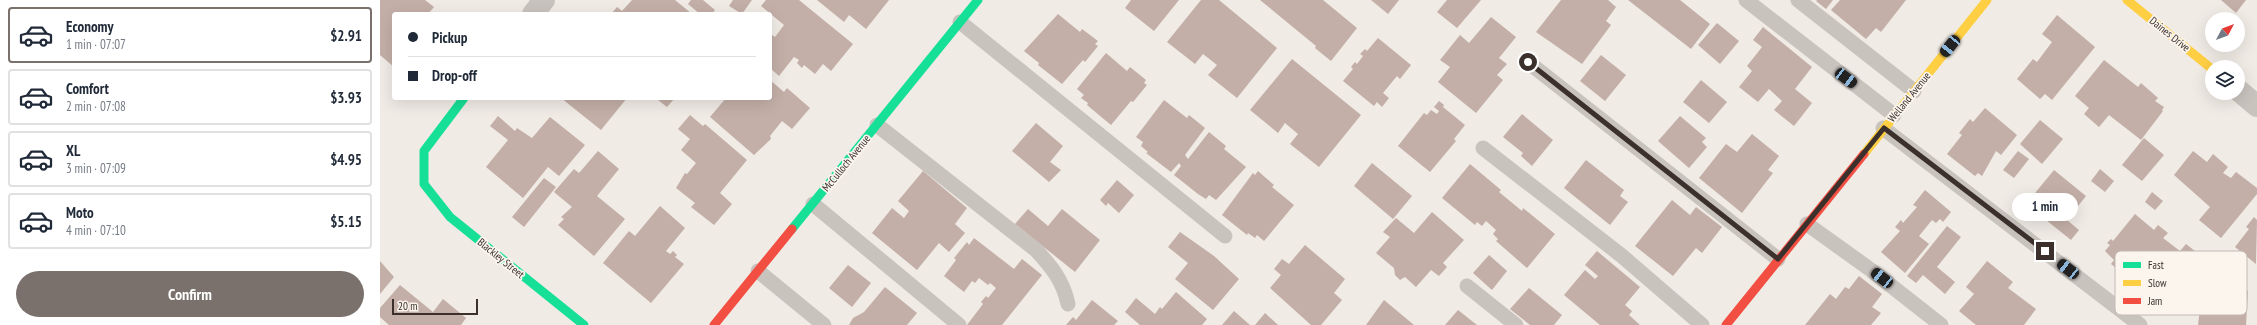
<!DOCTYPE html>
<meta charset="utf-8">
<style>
body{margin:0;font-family:"PT Sans Narrow",sans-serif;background:#f2f2f3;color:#1f2937;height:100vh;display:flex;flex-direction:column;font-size:15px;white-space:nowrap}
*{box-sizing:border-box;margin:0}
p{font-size:13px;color:#747a83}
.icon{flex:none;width:22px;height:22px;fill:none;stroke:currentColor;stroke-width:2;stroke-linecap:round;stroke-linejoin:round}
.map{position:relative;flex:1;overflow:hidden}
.drawer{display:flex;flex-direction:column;background:#fff;width:380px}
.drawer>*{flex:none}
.hud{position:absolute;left:12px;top:12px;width:380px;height:88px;border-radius:4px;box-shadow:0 4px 16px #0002;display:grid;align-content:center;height:88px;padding:0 16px;background:#fff}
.needle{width:26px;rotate:49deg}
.buttons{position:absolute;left:1825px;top:12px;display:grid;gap:8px}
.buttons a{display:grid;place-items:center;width:40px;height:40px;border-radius:50%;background:#fff;box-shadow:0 4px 16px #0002;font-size:20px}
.scale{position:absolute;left:12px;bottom:10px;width:86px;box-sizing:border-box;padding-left:4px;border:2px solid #3b302b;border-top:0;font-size:11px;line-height:14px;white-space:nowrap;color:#3b302b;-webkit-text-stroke:3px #fbf5ee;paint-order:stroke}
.end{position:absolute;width:18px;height:18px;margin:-9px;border:5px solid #3b302b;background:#fff;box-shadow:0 0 0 2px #fff}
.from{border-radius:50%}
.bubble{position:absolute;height:28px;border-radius:14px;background:#fff;box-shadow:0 4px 16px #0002;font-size:13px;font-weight:600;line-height:28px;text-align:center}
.car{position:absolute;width:12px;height:24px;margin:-12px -6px;border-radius:5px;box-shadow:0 0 3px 1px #0007;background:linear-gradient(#222 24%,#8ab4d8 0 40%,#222 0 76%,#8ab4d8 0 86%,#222 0)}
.hud b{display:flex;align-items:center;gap:14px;height:38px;font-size:15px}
.hud b+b{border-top:1px solid #e0e1e3}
.hud i{width:10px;height:10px;background:#1f2937}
ul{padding:7px 0 0;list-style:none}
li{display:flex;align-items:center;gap:12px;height:56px;margin:0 8px 6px;padding:0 8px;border:2px solid #e0e1e3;border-radius:4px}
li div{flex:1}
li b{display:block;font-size:15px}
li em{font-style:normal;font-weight:600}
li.active{border-color:#7a716c}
li>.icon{width:36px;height:36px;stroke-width:1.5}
.cta{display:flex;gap:8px;margin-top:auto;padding:8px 16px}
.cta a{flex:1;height:46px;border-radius:24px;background:#7a716c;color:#fff;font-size:16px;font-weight:600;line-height:46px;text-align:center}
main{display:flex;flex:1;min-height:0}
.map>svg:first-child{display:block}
</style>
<main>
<section class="drawer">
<ul>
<li class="active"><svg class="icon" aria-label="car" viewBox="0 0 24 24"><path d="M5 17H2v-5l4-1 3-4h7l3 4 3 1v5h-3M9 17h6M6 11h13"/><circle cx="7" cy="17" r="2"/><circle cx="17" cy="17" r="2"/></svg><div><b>Economy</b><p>1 min · 07:07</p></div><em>$2.91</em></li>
<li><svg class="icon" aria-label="car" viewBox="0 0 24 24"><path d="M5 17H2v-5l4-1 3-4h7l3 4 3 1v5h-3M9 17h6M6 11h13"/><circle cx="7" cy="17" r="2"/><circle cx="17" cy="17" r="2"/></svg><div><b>Comfort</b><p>2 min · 07:08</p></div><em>$3.93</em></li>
<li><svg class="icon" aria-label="car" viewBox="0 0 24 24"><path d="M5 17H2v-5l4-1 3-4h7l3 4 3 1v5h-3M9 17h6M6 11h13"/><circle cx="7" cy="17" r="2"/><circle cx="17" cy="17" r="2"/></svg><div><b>XL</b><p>3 min · 07:09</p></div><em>$4.95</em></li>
<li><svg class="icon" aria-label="car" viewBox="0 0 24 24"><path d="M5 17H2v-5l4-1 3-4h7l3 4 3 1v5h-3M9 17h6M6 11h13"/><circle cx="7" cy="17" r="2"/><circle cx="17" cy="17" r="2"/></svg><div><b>Moto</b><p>4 min · 07:10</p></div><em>$5.15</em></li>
</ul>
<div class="cta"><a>Confirm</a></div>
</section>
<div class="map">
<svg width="1877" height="325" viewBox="0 0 1877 325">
<rect width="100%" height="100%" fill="#f0ebe5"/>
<g fill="#c3afa7">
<polygon points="0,0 45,0 54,7 48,14 14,14 14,67 0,55"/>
<polygon points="252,0 295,0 312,14 231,14 237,7 242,11"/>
<polygon points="311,0 323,0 335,10 332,14 320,14 308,4"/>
<polygon points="353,0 372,0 362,14 349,6"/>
<polygon points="386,0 419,0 473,44 451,71 443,64 435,74 424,65 422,68 417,63 419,60 414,57 399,76 390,68 390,38 392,35 395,37 404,25 381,6"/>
<polygon points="437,0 509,0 486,29 469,15 464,22"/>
<polygon points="751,0 799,0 774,31 745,8"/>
<polygon points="821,0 839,0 897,48 857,98 828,75 837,65 823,54 815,64 787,42"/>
<polygon points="880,0 943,0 977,28 951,61 935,48 936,46"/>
<polygon points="991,0 1019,0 1008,14"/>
<polygon points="1067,0 1101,0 1077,28 1057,12"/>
<polygon points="1181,0 1228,0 1236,7 1226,21 1231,25 1202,64 1156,32"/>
<polygon points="1248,0 1300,0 1330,24 1311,49"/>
<polygon points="1437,0 1453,0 1446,9 1436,1"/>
<polygon points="1460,0 1526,0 1501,32 1496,28 1486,39 1451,10"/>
<polygon points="1841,0 1866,0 1856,13"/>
<polygon points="678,14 700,32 702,29 718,41 715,44 718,46 705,62 703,60 682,84 658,65 659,63 644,51"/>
<polygon points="1677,15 1715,47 1672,100 1665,94 1660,99 1637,79 1653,59 1657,62 1672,42 1662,34"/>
<polygon points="1111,17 1136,37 1119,58 1127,64 1117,75 1123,80 1096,113 1058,82 1070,67 1060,60 1080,35 1089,43"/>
<polygon points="1337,23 1359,41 1340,64 1318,45"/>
<polygon points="1383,27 1432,67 1415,89 1432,103 1414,126 1394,110 1402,101 1389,89 1378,102 1359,87 1372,71 1367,66 1382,47 1373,40"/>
<polygon points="998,38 1031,65 1020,79 1017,76 1003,93 1009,98 1002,107 997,102 994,106 963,81 973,69 971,67 975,62 977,64 983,56 980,54 985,49 987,51"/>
<polygon points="726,53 747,71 750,67 766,80 764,83 767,85 753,102 751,101 731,125 707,105 708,103 701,98 704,95 697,89"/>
<polygon points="1221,55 1246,75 1225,101 1200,81"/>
<polygon points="912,59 981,115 939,167 910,144 918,134 905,123 898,133 870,110"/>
<polygon points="1724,60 1758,87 1761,83 1778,98 1775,101 1784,107 1782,110 1783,111 1761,140 1729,115 1719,127 1704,114 1709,108 1695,96"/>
<polygon points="390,80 404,92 407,88 430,108 412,129 402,121 390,136 391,139 374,155 330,117 346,98 390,98"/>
<polygon points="1321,80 1347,102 1329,123 1303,102"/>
<polygon points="181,98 247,98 221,130"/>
<polygon points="280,98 295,98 287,107 278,100"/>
<polygon points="784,100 807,118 809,115 825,128 805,155 808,159 829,132 846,146 844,149 866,167 836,200 829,195 826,199 818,194 794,175 801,166 799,163 791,172 766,153 768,152 761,146 763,142 756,137"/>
<polygon points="1059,101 1064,105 1063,107 1085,125 1074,139 1076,141 1050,172 1018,146 1044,113 1047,115 1051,110 1057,114 1059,111 1054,107"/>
<polygon points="1605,108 1637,135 1621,155 1616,151 1602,176 1598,173 1595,176 1567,154 1582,135 1579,133 1590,119 1593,122"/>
<polygon points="1142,114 1173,140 1152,166 1141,156 1143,153 1123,137"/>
<polygon points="310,115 323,126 325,124 367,160 340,193 352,204 334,225 311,207 315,203 296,188 305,173 307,174 316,163 301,150 310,139 298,129"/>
<polygon points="118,116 135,131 137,128 152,138 170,117 205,145 179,176 168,167 143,198 106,167 128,140 110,126"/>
<polygon points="1300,116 1326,138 1322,142 1327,147 1309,168 1278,141"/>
<polygon points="1660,120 1683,139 1662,164 1640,144"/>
<polygon points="656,123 683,146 670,162 681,170 669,182 632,151"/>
<polygon points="1372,134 1399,156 1388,170 1393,173 1362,213 1319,178 1346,144 1357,152"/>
<polygon points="1764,138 1784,155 1762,181 1742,165"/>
<polygon points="218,151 239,169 217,196 245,219 214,256 178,225 184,219 181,217 192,207 174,192 194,169 199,173"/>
<polygon points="1638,151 1649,159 1634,178 1623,170"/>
<polygon points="1813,151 1827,162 1833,154 1848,167 1843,173 1851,178 1856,172 1877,188 1877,194 1841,238 1819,220 1830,207 1794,175"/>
<polygon points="1206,160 1244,190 1240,196 1248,202 1230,225 1184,188"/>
<polygon points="992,163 1032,196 1013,219 974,186"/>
<polygon points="1090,164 1121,190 1119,192 1142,211 1143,208 1175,234 1147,268 1116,241 1118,239 1113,234 1116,230 1106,221 1102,226 1097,222 1095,225 1062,198"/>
<polygon points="1720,169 1734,181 1725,192 1711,181"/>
<polygon points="1674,170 1706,196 1687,220 1699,230 1691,240 1646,204"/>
<polygon points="543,171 587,208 575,224 585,233 569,252 559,243 537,270 492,233 512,208 524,218 529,211 518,201"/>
<polygon points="878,171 894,185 892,187 914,205 884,241 877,235 875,238 868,233 867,235 842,215 873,173 875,175"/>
<polygon points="164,178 176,187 144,227 132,217"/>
<polygon points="737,180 754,195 739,213 728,203 726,206 720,200"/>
<polygon points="1545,190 1571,212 1563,222 1560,219 1556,223 1552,220 1539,236 1549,244 1525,273 1501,252 1520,231 1515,227 1521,220 1523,223 1537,207 1533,205"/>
<polygon points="1772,192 1783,201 1775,210 1765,202"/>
<polygon points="1292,200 1310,215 1316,207 1342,227 1322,253 1316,248 1293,276 1255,246"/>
<polygon points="280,206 305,228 286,251 290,254 293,251 297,255 295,257 304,264 271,303 223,263 249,231 255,236"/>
<polygon points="648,209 668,226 682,209 720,240 695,272 635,224"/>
<polygon points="1052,212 1084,240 1063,263 1067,267 1059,276 1051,270 1036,287 1025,277 1020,280 1015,275 1014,268 996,253 1010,237 1003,232 1016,218 1034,233"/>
<polygon points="1755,214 1774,230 1778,225 1788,233 1783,238 1800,251 1806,244 1820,255 1808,270 1814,275 1795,297 1778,283 1772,291 1744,267 1740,271 1731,264 1734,260 1725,251 1730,245 1727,243 1731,239 1733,241"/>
<polygon points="1874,217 1877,220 1876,264 1855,247 1869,229 1866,227"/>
<polygon points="1567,226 1581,237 1557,267 1575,282 1565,294 1543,275 1536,283 1527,276"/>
<polygon points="800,232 834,256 859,279 833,310 795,279 808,263 788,247"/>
<polygon points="594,238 634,269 642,259 662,275 622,325 587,325 603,304 601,302 606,296 608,298 616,288 610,283 608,285 599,278 595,283 592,281 584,292 564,276 576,260 574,258 587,242 589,245"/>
<polygon points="925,245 965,279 954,293 962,300 941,325 931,325 890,288 901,275 894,269 902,259 909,264"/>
<polygon points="1217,251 1260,287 1245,305 1252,311 1249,315 1260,325 1220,325 1184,295 1205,270 1215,279 1218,276 1205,265"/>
<polygon points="1109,255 1127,271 1112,290 1093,273"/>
<polygon points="0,261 14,277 0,294"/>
<polygon points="1607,261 1633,282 1628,288 1656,309 1644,325 1596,325 1579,311 1594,294 1586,287"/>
<polygon points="468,265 491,283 472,307 449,288"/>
<polygon points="1833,266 1849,276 1848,289 1868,291 1866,325 1818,325 1824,276"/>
<polygon points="1479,276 1502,294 1492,307 1501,313 1491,325 1425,325 1450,294 1456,299 1465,287 1469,289"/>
<polygon points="20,285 53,312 63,299 86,318 81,325 9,325 0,317 0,308"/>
<polygon points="505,287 537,313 527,325 469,325 473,318 484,312"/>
<polygon points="1149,288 1182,315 1174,325 1150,325 1130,309"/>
<polygon points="796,292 827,319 822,325 760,325 745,312 756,298 775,314 780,307 782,309"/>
<polygon points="712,300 738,321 734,325 686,325 693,317 696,320"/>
<polygon points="1004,300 1034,325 986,325"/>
<polygon points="1078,310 1097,325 1065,325"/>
<polygon points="854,311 870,325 842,325"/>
<polygon points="885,313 898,325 875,325"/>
</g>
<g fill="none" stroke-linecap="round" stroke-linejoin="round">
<g stroke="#c9c3be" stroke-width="15">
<polyline points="1366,0 1514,115"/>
<polyline points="1418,0 1534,91"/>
<polyline points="580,22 845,236"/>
<polyline points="1148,62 1398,259"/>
<path d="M 497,125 L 656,250 C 672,267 683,281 688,304"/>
<polyline points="1503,128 1760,325"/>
<polyline points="1103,148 1242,256 1322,325"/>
<polyline points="433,204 579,325"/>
<polyline points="1427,224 1491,270 1561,325"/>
<polyline points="378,271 444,325"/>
<polyline points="1087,286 1136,325"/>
</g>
<g stroke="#c9c3be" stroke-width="22">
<polyline points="153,14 164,0"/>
<polyline points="1858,90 1877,106"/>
</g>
<g stroke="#16e098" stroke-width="9">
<polyline points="84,98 44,151 44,184 70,217 204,325"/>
<polyline points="412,229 598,0"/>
</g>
<g stroke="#ffcf43" stroke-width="9">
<polyline points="1747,0 1832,69"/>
<polyline points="1484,154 1607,0"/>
</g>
<g stroke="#f24e42" stroke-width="9">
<polyline points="334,325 412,229"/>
<polyline points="1346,325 1484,154"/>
</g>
</g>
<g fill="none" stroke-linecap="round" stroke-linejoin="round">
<polyline stroke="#3b302b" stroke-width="5" points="1148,62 1398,259 1504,128 1665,251"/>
</g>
<g text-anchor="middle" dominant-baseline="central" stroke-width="3.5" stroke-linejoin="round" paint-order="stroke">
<g font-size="11" fill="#3b302b" stroke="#fbf5ee">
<text transform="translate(1790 34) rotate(39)">Daines Drive</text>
<text transform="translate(1529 97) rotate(-51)">Welland Avenue</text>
<text transform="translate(466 163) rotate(-51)">McCulloch Avenue</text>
<text transform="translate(121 258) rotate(39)">Blackley Street</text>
</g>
</g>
<rect x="1735" y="251" width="132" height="64" rx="6" fill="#fbf5ee" stroke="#c1bab4" stroke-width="1"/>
<rect x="1743" y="262" width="18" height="6" fill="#16e098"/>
<rect x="1743" y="280" width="18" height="6" fill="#ffcf43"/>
<rect x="1743" y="298" width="18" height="6" fill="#f24e42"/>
<g font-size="11" fill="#3b302b">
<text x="1768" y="269">Fast</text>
<text x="1768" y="287">Slow</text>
<text x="1768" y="305">Jam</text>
</g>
</svg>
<div class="buttons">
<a><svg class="needle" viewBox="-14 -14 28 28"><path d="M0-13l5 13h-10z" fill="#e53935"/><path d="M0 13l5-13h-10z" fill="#747a83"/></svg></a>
<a><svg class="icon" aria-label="layers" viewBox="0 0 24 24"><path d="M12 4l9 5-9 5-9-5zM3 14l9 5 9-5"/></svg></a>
</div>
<div class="scale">20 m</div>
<i class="end from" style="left:1148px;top:62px"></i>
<i class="end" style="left:1665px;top:251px"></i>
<div class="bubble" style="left:1632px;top:193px;width:66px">1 min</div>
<i class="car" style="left:1570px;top:46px;rotate:219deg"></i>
<i class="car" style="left:1466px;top:78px;rotate:127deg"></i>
<i class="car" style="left:1688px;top:269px;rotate:308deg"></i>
<i class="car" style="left:1502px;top:278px;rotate:308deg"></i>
<div class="hud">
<b><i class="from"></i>Pickup</b>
<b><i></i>Drop-off</b>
</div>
</div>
</main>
